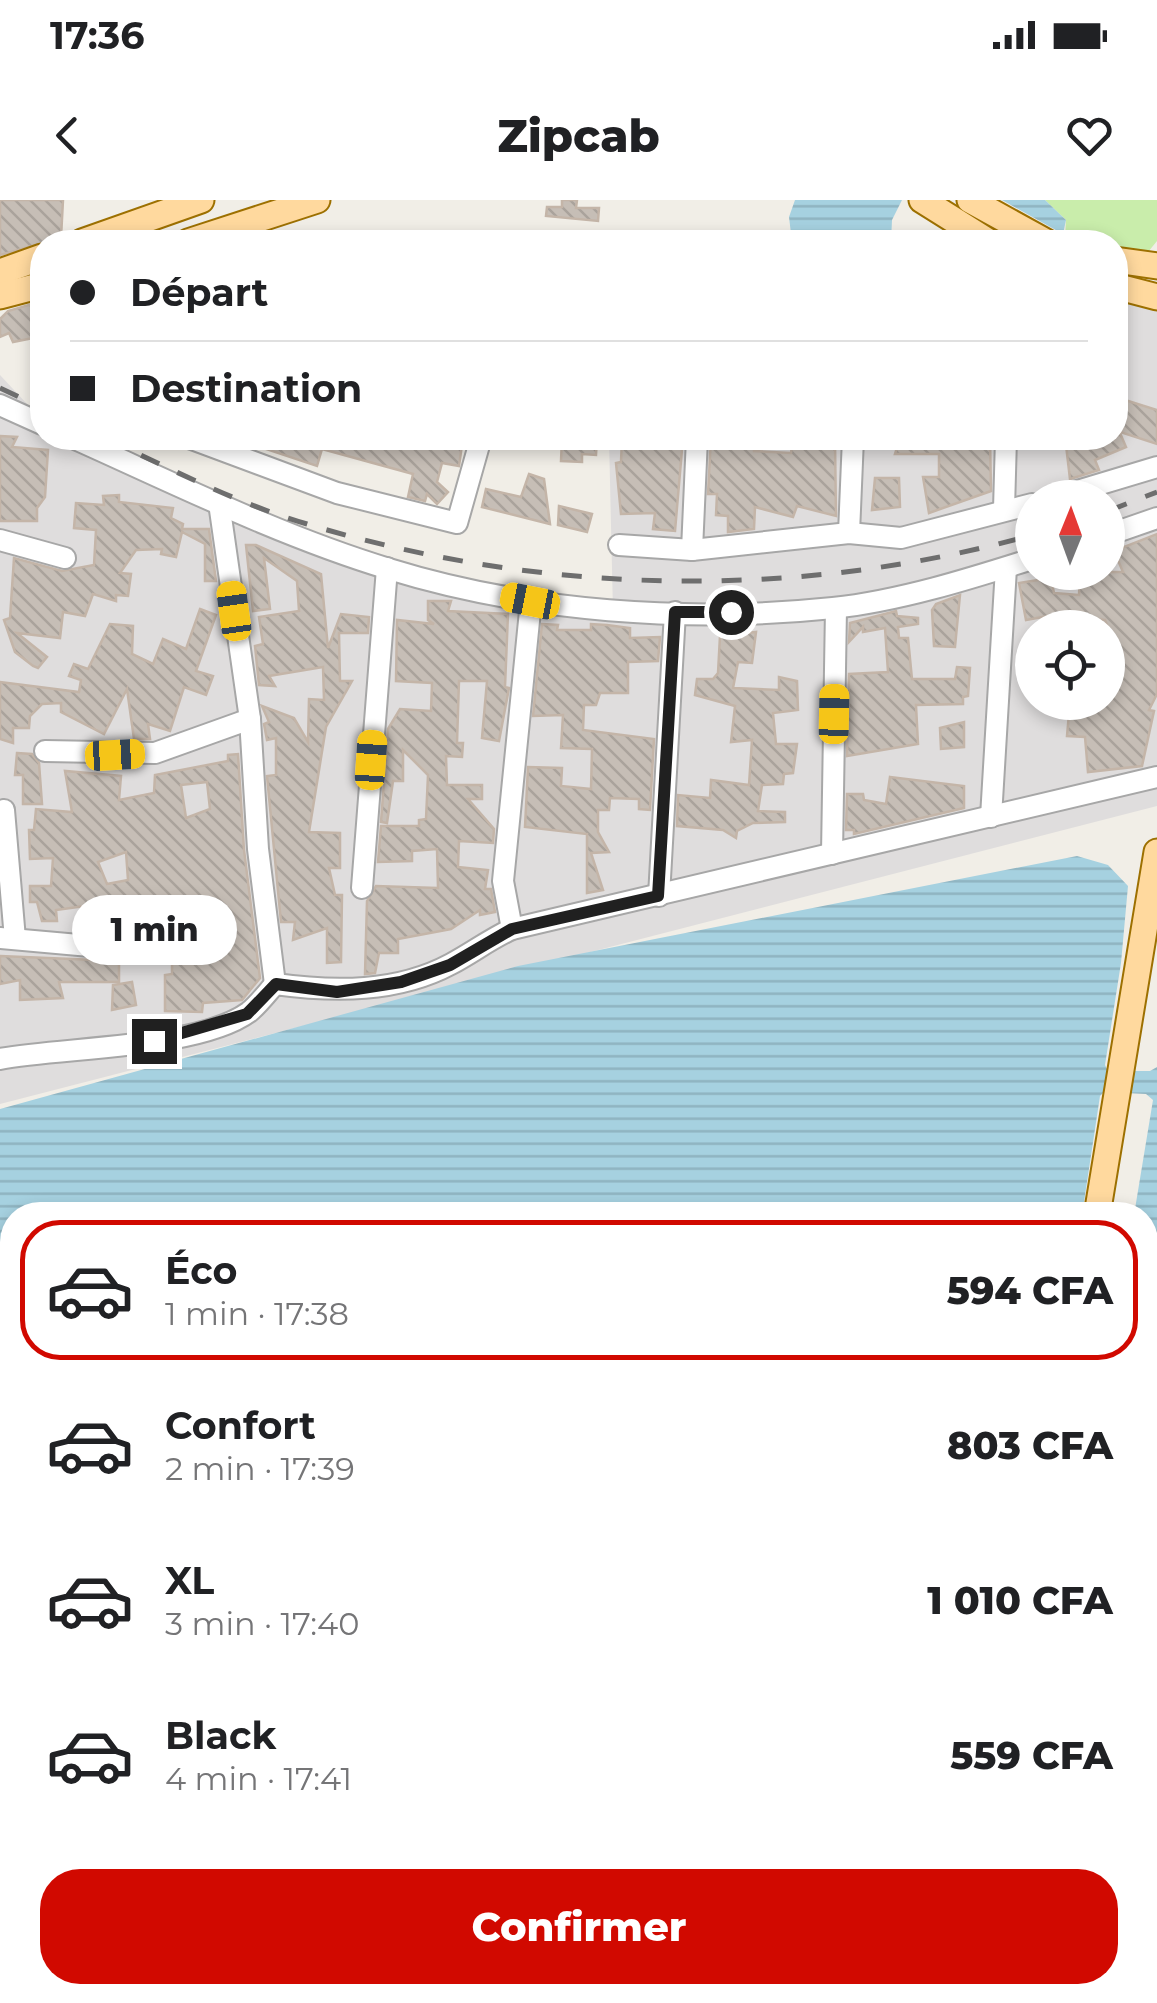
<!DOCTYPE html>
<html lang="fr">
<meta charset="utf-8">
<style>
body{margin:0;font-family:Montserrat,sans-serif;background:#f2f2f2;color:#202124;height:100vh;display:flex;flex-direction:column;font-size:38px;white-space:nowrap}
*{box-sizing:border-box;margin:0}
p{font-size:32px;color:#757577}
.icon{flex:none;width:55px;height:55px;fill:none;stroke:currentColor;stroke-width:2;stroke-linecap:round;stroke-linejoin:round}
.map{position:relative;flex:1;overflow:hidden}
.side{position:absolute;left:0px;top:1002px;width:1158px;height:802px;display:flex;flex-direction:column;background:#fff;border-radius:40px 40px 0 0;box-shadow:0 5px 15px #0003}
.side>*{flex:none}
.hud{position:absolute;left:30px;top:30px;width:1098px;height:220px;border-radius:40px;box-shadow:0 5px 15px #0003;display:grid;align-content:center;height:220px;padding:0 40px;background:#fff}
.needle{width:65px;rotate:1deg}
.fabs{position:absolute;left:1015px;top:280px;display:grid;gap:20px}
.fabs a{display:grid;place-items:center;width:110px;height:110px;border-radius:50%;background:#fff;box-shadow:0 5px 15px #0003;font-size:50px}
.end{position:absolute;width:45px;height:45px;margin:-22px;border:12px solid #202020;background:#fff;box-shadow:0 0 0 5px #fff}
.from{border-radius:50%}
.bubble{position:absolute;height:70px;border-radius:35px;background:#fff;box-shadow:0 5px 15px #0003;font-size:32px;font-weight:800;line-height:70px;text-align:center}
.car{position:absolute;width:30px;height:60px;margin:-30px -15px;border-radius:12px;box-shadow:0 0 8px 2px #0007;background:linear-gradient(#f5c518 24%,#345 0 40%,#f5c518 0 76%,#345 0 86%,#f5c518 0)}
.hud b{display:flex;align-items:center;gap:35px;height:95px;font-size:38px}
.hud b+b{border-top:2px solid #e0e0e0}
.hud i{width:25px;height:25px;background:#202124}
ul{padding:18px 0 0;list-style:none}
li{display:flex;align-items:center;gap:30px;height:140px;margin:0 20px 15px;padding:0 20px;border:5px solid transparent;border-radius:40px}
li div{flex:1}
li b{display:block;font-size:38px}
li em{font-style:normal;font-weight:800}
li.current{border-color:#d10900}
li>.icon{width:90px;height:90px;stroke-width:1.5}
.cta{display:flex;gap:20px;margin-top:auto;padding:20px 40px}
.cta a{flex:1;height:115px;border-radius:40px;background:#d10900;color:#fff;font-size:40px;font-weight:800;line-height:115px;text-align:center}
.status{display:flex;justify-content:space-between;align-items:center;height:70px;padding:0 50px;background:#fff;direction:ltr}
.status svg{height:28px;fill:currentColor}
header{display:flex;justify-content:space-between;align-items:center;height:130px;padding:0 40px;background:#fff;font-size:45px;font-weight:800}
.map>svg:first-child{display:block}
</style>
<div class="status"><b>17:36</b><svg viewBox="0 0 49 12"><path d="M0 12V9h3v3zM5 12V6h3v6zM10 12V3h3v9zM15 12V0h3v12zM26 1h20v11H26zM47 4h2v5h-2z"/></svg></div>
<header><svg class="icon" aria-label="back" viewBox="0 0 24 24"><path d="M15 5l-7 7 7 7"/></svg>Zipcab<svg class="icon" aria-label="heart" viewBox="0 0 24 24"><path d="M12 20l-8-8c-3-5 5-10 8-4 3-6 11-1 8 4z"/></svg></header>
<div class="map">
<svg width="1157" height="1803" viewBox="0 0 1157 1803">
<defs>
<pattern id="water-rules" width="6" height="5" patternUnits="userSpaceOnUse" patternTransform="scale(2.5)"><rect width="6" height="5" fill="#a6d1e0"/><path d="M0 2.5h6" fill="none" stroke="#8fb3c0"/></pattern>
<pattern id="building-back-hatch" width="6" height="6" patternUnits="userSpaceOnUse" patternTransform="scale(2.5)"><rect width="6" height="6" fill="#c6beb6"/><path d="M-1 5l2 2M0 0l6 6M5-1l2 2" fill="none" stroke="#aaa39c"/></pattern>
</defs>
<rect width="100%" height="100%" fill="#f1eee7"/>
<path fill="#dfdddd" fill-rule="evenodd" d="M 1115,86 L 1157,104 L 1157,606 L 0,904 L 0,175 L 42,220 L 42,238 L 78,238 L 366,362 L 613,412 L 609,238 L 1115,238 ZM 1032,298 L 1108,298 L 1108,372 L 1032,372 ZM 1032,428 L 1108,428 L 1108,502 L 1032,502 Z"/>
<polygon fill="#c9edab" points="1045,0 1157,0 1157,41 1148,52 1115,52 1115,42 1065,39 1066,20"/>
<g fill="url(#water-rules)">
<polygon points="795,0 902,0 892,20 891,42 792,42 789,17"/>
<polygon points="1002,0 1045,0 1066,20 1063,34"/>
<polygon points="1077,656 1108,665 1128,686 1121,763 1105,865 1108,871 1150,871 1157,867 1157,1082 1145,1079 1145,1015 1134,1015 1153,900 1146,894 1104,892 1100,896 1082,1015 12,1015 12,1376 0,1381 0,909 518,766"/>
</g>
<g fill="url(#building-back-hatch)" stroke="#c4b5a8" stroke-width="2.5" fill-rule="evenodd">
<polygon points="0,0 63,0 61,38 0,55"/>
<polygon points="562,0 577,0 576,8 599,8 598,21 546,16 547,7 562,7"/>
<polygon points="32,104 38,137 13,142 9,133 0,137 0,119 8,111"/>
<polygon points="1125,200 1157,210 1157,244 1117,231"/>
<polygon points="1120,233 1126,247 1095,260 1099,270 1070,279 1066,245 1089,242 1089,246"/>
<polygon points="0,236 17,237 12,247 48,250 45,297 37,308 37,321 0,321"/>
<polygon points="233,238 463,238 459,266 442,263 437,282 448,292 437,304 427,294 425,301 408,297 413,274 322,249 317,266"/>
<polygon points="562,238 597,238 596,255 582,254 582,262 561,261"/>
<polygon points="622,238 683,238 675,331 653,329 655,313 621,314 616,263 621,262"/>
<polygon points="711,238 754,238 754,251 791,253 793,238 835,241 836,316 797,306 793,317 755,307 754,329 728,332 728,316 716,315 717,294 708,294"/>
<polygon points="900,238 923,243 923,238 990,238 991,291 929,313 923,277 939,277 939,254 895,254"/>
<polygon points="529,274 544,279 550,324 482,307 486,289 521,297"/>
<polygon points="875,278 899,278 900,307 872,310"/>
<polygon points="119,295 119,302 173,308 171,318 183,324 182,329 209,329 216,381 205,381 205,344 182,332 176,357 161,354 162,349 136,350 120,373 131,374 128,396 116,395 116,401 93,394 85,416 63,412 60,438 17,433 47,457 38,468 33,466 15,452 4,420 10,418 14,358 62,371 94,365 96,330 74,328 76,303 104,305 103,296"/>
<polygon points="559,306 592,314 587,332 558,325"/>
<polygon points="1157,334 1157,494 1149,510 1154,511 1142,566 1088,572 1085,537 1067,536 1070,502 1108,502 1108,428 1105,420 1048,416 1026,420 1019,383 1051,378 1054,393 1079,395 1080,372 1123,372 1114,351"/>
<polygon points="246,345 256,345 321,374 328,448 341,414 369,417 368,433 339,433 340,481 352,481 326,527 309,632 340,633 340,668 329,668 335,695 342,695 341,762 327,763 327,728 293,740 295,722 281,722 267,576 276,575 276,538 267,540 264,524 269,522 262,506 294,518 308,542 309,499 324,500 323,467 269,476 275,486 259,485 255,446 263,444 259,417 299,411 297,381 264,358 270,409 253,411"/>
<polygon points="960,395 955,447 934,446 932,410 936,404"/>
<polygon points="428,401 451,401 448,411 508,414 505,487 509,488 499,541 482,538 487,481 459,481 457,543 463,543 462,557 446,556 447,585 482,585 482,599 468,599 494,629 493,643 459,641 458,667 488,670 485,689 491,689 495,712 480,715 480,710 451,729 398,739 398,753 379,753 375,773 365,774 367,701 376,686 438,688 437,649 412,651 412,661 378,662 381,626 419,626 419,620 426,619 428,575 403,550 403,581 393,581 387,623 381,622 388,529 400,509 431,511 432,483 396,481 397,420 434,424 428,420"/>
<polygon points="200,409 216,415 196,471 213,476 206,495 184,487 170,531 148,524 150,539 134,539 127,489 104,534 61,512 61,503 42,504 30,516 29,528 13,528 13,543 0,539 0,482 79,492 81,480 69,476 74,464 88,469 110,424 133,426 132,454 153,464 163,439 186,449"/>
<polygon points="896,411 897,416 918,418 918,424 898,427 899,438 908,438 912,479 955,479 957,467 970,468 968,496 963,497 963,504 916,505 918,544 847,556 849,474 888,472 885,428 863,432 863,427 849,442 850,423"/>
<polygon points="542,424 558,425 557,430 591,430 591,424 607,425 630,428 630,438 660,437 658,461 628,462 628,493 600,493 596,505 584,505 583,530 654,539 650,610 639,609 639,599 610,598 609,610 598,610 598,632 609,652 591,653 603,690 587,693 587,634 525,627 528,567 562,568 561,586 591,589 592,549 561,548 563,515 533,516"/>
<polygon points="756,432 752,463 738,462 733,488 779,490 779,477 797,481 798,510 773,513 776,544 797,544 793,573 784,574 783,584 762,585 758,611 785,612 785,622 753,623 737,631 736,638 723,630 677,626 678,595 710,598 711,580 749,585 752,540 731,542 735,506 695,495 697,479 713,479 718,473 720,436"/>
<polygon points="964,522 964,547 941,549 940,528"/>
<polygon points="17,553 32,554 39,563 42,604 23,604 23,575 15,575"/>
<path d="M 238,554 L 244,650 L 260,778 L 242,800 L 203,803 L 202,812 L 165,811 L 165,775 L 172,774 L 172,743 L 134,746 L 131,728 L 88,726 L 85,706 L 56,710 L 57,721 L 42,721 L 37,702 L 30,702 L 30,686 L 51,686 L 53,658 L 30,659 L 29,630 L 34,630 L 36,609 L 72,612 L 65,571 L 121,576 L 119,600 L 154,593 L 155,575 L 228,561 L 228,555 ZM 207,582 L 210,609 L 186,618 L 181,585 ZM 126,652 L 128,680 L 107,684 L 98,662 Z"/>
<polygon points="890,577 964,586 964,608 854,634 854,630 846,630 847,594 863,594 864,600 886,604"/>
<polygon points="0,756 119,761 119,782 59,782 63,798 20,800 20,780 0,784"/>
<polygon points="132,782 136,805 112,810 113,785"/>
</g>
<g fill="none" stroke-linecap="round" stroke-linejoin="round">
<g stroke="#a7a7a7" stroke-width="24">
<g id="minor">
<polyline points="0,205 42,224"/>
<path d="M 73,238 C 176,284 280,336 389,369 C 528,412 688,423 833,408 C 899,401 969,379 1032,359"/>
<polyline points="189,238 337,293 457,323 481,238"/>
<polyline points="1054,298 1157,267"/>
<polyline points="219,303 250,519 258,649 275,784"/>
<polyline points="1004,309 1006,238"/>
<polyline points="849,333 853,238"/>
<polyline points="1108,335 1157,318"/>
<polyline points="0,340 65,358"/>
<polyline points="619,345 692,350 849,333 901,338 1032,304"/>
<polyline points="692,350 697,238"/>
<polyline points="45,551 155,553 250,519"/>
<polyline points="4,610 15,739"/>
<polyline points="991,617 1006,368"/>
<polyline points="832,654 836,408"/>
<polyline points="362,688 387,368"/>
<polyline points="659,696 675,412"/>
<polyline points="512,729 503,681 531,401"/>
<polyline points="0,738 101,747"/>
<path d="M 0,859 C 63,847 198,849 249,812 C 258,805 267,793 275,784 C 334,792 397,793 451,764 C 472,753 490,739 512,729 L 1157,577"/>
<polyline points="1145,1161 1157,1159"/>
<polyline points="1145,1360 1157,1358"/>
<polyline points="0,1452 12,1449"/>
<polyline points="1145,1701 1157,1698"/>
<polyline points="335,1792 341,1803"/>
<polyline points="576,1792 578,1803"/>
<polyline points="639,1792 642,1803"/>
<polyline points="761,1792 770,1803"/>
<polyline points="976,1792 977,1803"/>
</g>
</g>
<g stroke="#9d7000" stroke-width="29">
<g id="major">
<polyline points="922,0 989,42"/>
<polyline points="970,0 1046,42"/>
<polyline points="82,42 201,0"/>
<polyline points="188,42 317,0"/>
<polyline points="1115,60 1157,66"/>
<polyline points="0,72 42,57"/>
<polyline points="1115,86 1157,97"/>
<polyline points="0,96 42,85"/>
<polyline points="1097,1015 1157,652"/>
<polyline points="879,1803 882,1792"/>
</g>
</g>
<g stroke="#ff806a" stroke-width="2.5" stroke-dasharray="5 5" stroke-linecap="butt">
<polyline points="1019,458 1032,456"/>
<polyline points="1108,465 1112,466"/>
<polyline points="1145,1610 1157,1616"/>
<polyline points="0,1736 12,1737"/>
<polyline points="146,1792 159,1803"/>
<polyline points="39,1803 39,1792"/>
</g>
<use href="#minor" stroke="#fff" stroke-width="20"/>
<use href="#major" stroke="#ffd99e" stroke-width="25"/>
<g stroke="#6e6e6e" stroke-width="5" stroke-dasharray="20 20" stroke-linecap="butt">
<polyline points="0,188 42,208"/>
<path d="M 105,238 C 171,269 236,303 307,324 C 541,395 796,401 1032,335"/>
<polyline points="1108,311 1157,292"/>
</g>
</g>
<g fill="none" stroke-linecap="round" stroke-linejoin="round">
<polyline stroke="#202020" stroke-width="12" points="154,841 247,814 276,784 337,792 401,782 450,765 512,729 658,696 675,412 731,412"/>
</g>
</svg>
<div class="fabs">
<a><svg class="needle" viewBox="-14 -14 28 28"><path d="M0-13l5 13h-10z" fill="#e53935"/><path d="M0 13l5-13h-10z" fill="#757577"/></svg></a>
<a><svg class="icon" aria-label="locate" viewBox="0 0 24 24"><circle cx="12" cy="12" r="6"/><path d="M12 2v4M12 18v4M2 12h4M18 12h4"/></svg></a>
</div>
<i class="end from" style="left:731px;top:412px"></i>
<i class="end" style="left:154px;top:841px"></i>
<div class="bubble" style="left:72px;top:695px;width:165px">1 min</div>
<i class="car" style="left:530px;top:401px;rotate:281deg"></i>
<i class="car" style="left:234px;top:411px;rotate:352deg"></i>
<i class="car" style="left:834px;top:514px;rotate:1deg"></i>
<i class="car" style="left:115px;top:555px;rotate:87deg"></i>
<i class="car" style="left:371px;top:560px;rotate:4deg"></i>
<div class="hud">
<b><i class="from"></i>Départ</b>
<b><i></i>Destination</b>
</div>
<section class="side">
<ul>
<li class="current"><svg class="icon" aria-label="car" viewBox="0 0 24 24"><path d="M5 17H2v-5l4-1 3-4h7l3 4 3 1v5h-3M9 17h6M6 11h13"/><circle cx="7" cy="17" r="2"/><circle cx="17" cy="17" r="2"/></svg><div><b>Éco</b><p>1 min · 17:38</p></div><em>594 CFA</em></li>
<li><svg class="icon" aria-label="car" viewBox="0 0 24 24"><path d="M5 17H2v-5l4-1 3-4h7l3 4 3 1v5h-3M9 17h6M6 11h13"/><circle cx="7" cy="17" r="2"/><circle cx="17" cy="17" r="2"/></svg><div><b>Confort</b><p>2 min · 17:39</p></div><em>803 CFA</em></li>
<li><svg class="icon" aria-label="car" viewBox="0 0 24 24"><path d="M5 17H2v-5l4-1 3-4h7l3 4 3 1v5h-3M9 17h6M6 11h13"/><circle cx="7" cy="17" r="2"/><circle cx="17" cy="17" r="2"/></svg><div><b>XL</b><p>3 min · 17:40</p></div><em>1 010 CFA</em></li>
<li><svg class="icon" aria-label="car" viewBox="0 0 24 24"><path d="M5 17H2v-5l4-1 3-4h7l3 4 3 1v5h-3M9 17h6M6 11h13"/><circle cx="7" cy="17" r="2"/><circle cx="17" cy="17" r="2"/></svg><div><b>Black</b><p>4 min · 17:41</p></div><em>559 CFA</em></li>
</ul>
<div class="cta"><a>Confirmer</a></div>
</section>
</div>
